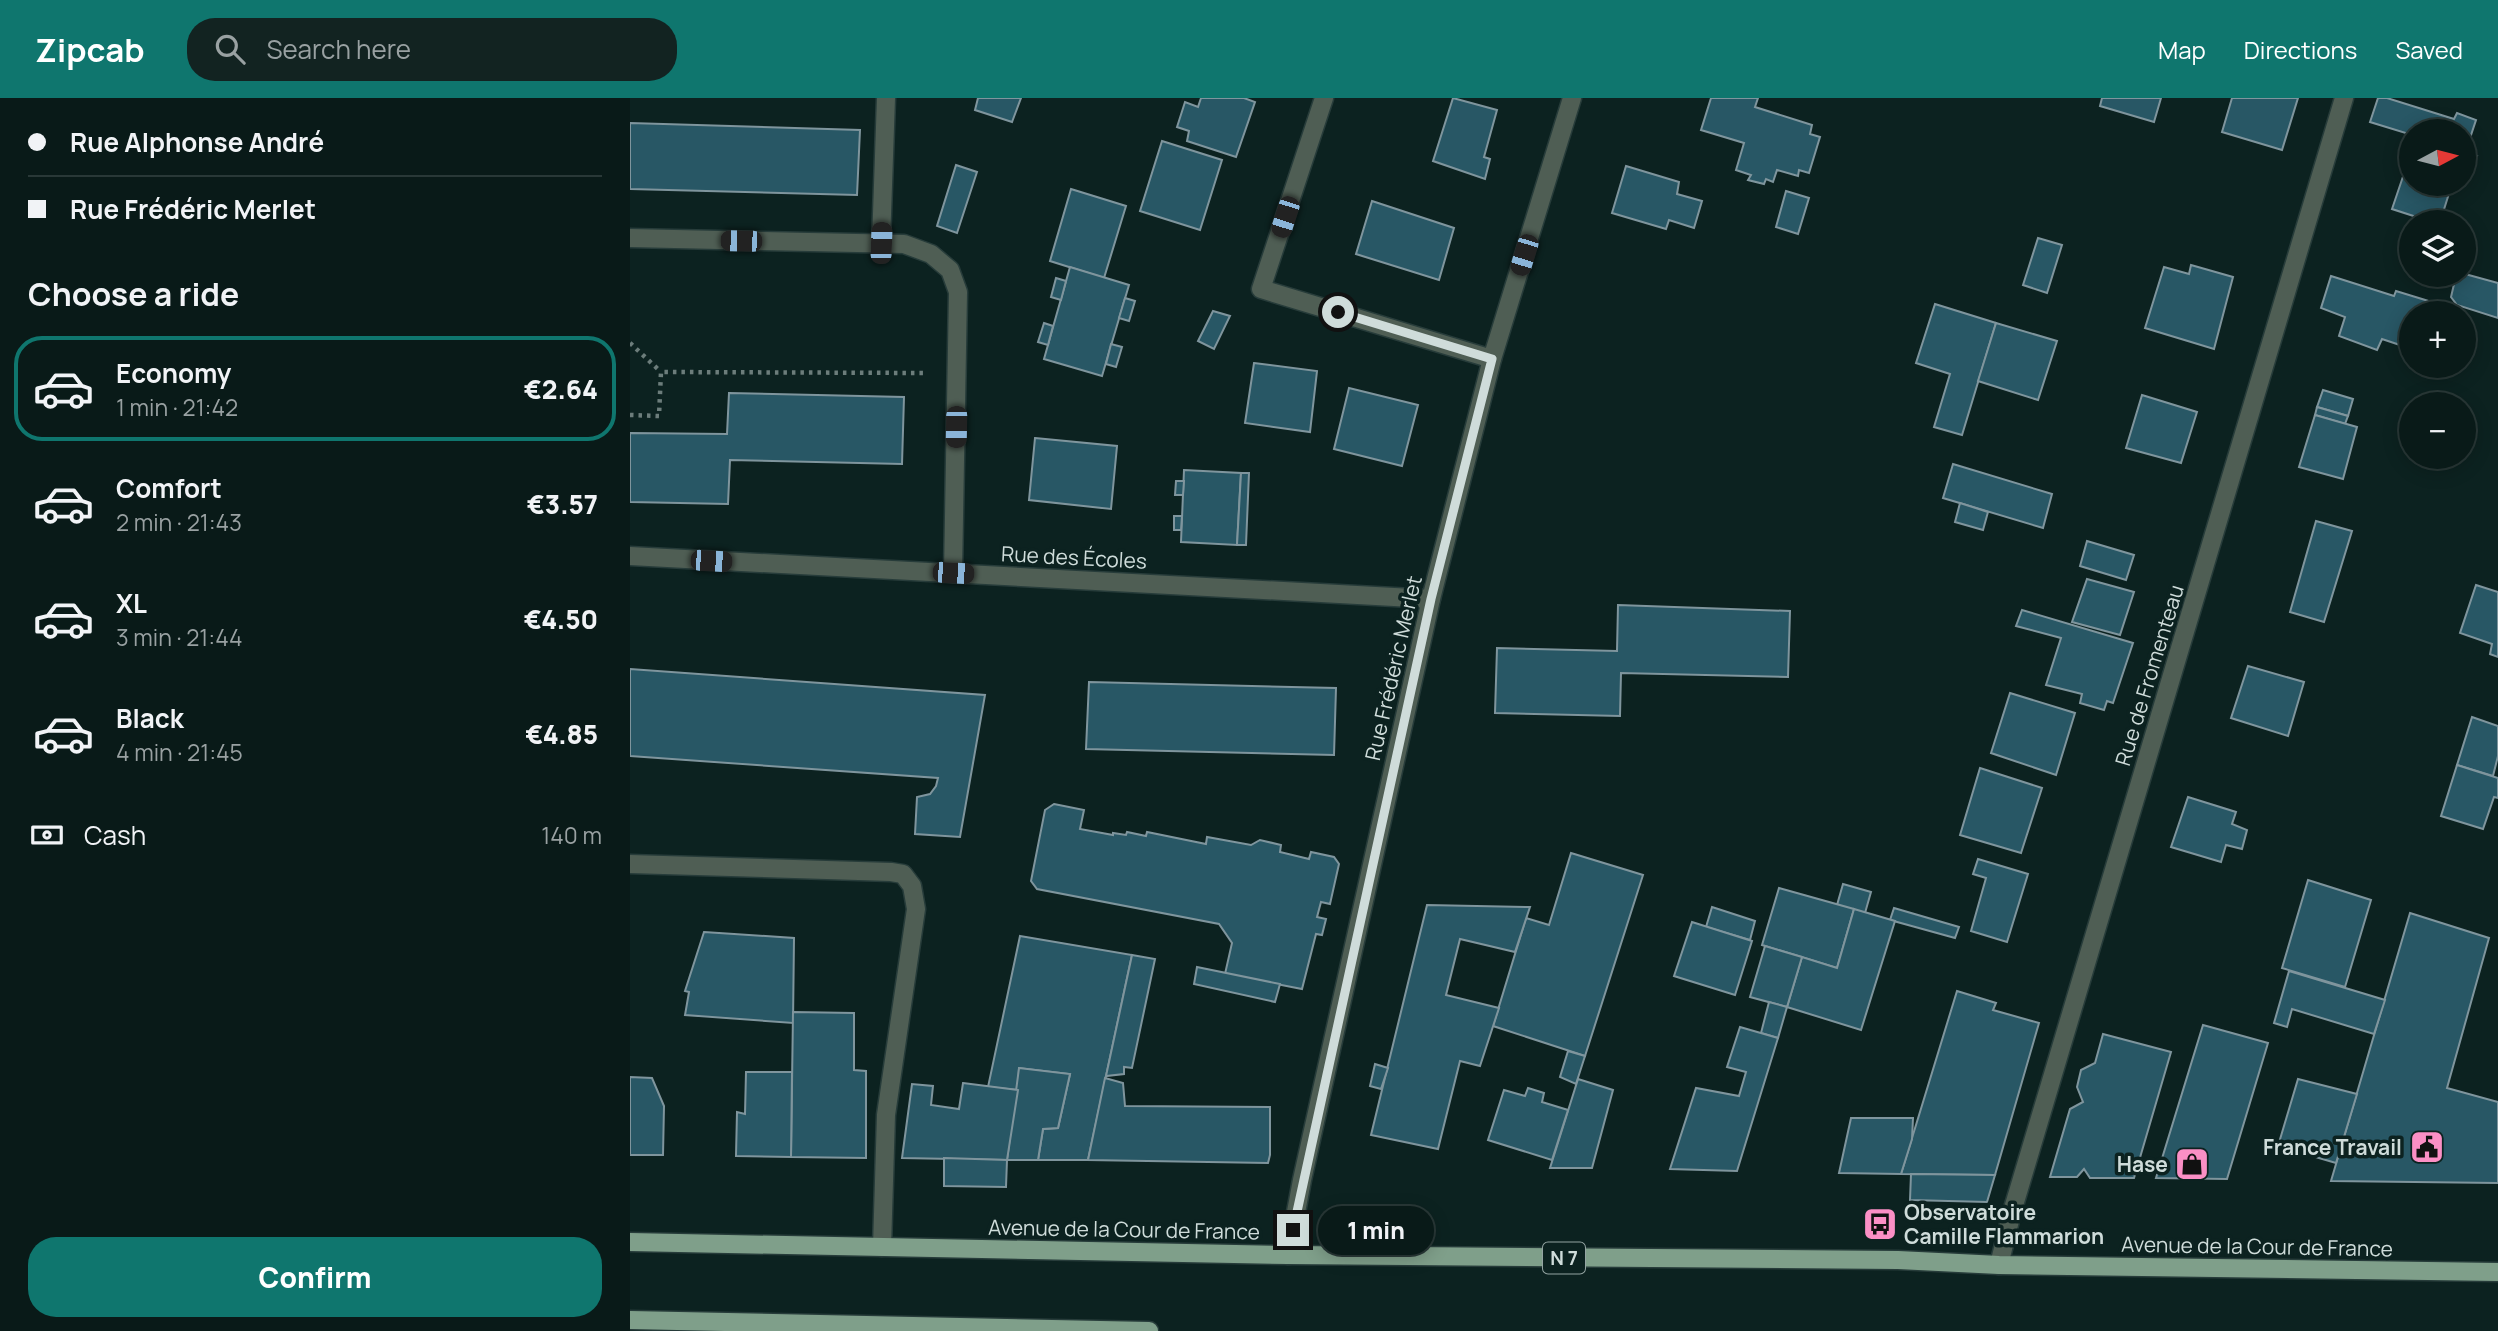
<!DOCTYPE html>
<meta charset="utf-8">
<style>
body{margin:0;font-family:Manrope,sans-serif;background:#122321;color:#f1f3f6;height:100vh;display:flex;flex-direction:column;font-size:26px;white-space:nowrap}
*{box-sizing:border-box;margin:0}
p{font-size:23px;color:#99a1a2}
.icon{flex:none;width:38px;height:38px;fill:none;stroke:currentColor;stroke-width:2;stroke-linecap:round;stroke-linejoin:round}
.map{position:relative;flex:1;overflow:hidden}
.details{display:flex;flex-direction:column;background:#091a18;width:630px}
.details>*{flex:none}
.guide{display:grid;align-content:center;height:154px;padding:0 28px;background:#091a18}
.needle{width:46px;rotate:83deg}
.tools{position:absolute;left:1769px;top:21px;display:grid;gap:14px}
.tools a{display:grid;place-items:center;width:77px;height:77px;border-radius:50%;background:#091a18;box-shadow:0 4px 18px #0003,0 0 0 2px #293837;font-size:35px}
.end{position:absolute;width:32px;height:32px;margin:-16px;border:9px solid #cfdcda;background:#111;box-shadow:0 0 0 4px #111}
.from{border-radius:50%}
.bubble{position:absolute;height:49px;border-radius:24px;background:#091a18;box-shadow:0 4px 18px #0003,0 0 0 2px #293837;font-size:23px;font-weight:800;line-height:49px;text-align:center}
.car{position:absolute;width:21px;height:42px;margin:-21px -10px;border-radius:9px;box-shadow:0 0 5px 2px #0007;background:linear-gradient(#222 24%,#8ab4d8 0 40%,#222 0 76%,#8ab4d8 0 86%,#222 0)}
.guide b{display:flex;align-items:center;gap:24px;height:66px;font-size:26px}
.guide b+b{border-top:2px solid #293837}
.guide i{width:18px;height:18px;background:#f1f3f6}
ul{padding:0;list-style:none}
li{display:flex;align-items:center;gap:21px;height:105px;margin:0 14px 10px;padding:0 14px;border:4px solid transparent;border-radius:28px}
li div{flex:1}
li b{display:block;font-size:26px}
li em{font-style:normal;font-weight:800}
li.selected{border-color:#0f766e}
li>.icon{width:63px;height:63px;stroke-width:1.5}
h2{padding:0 28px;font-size:32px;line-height:84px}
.pay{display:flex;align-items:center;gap:18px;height:77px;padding:0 28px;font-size:26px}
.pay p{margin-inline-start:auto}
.action{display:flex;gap:14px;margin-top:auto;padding:14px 28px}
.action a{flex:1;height:80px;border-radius:28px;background:#0f766e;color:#fff;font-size:28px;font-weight:800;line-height:80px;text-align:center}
header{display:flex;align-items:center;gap:42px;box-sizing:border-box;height:98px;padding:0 35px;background:#0f766e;color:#fff}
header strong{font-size:33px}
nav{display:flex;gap:38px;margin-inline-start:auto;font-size:24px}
.search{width:490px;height:63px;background:#122321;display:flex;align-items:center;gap:18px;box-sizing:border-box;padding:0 24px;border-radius:28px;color:#99a1a2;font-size:26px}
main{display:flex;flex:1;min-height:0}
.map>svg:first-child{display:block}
</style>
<header>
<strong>Zipcab</strong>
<div class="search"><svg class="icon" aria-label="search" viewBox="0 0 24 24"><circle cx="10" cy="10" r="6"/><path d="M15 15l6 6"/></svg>Search here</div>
<nav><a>Map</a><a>Directions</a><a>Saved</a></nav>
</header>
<main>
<section class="details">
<div class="guide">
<b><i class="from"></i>Rue Alphonse André</b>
<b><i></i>Rue Frédéric Merlet</b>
</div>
<h2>Choose a ride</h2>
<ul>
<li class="selected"><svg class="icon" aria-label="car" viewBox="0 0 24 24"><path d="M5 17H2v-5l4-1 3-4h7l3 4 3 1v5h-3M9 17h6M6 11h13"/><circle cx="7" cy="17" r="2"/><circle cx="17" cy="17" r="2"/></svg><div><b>Economy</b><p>1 min · 21:42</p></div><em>€2.64</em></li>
<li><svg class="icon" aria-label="car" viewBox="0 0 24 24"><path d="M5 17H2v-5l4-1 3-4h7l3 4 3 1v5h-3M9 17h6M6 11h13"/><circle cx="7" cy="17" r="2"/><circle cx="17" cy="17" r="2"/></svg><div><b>Comfort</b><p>2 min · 21:43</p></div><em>€3.57</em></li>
<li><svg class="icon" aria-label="car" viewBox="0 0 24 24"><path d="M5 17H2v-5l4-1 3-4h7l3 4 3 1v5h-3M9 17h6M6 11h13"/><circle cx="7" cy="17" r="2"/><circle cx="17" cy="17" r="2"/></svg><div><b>XL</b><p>3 min · 21:44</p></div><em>€4.50</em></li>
<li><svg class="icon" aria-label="car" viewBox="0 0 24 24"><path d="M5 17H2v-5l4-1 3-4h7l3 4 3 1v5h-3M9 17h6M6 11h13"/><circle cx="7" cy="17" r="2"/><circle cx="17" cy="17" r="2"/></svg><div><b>Black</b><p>4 min · 21:45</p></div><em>€4.85</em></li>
</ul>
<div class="pay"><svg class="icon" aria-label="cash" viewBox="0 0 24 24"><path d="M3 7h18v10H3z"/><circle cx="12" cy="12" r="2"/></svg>Cash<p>140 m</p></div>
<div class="action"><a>Confirm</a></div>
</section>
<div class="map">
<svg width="1868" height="1233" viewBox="0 0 1868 1233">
<rect width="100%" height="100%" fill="#0c2220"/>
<g fill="#285765" stroke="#7f959d" stroke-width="2">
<polygon points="348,0 391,0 382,24 345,12"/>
<polygon points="571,0 614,0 625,4 606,59 557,43 559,33 547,29 555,4 568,9"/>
<polygon points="823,0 867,12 854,59 860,61 855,81 803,63"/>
<polygon points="1081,0 1128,0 1125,9 1182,27 1180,36 1190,39 1179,75 1169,72 1168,78 1147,72 1143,84 1136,81 1134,86 1118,82 1121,77 1106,72 1114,45 1071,32"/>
<polygon points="1472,0 1531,0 1524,24 1470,8"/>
<polygon points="1602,0 1668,0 1652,52 1592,34"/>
<polygon points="1748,0 1757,0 1824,21 1827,15 1846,22 1835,55 1834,33 1782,33 1782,37 1740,24"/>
<polygon points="0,25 230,32 227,97 0,91"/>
<polygon points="532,43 592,62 570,132 510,113"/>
<polygon points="1782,52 1782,86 1822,86 1810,124 1802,124 1762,111"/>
<polygon points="1834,54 1847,58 1839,81 1834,79"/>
<polygon points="326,67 347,74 327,135 307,128"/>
<polygon points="996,68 1049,84 1047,96 1072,103 1064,130 1039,122 1036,131 982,115"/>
<polygon points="441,91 496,108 474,180 420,163"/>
<polygon points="1156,93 1179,100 1168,136 1146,129"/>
<polygon points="742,103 824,130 809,182 726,156"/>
<polygon points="1408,140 1432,147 1417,195 1393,187"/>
<polygon points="1561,167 1603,179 1584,251 1515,230 1534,169 1559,176"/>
<polygon points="440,169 499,187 472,278 414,261"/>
<polygon points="1835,176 1868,185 1868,220 1827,207 1821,199 1825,182"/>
<polygon points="1701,178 1764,198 1766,193 1805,205 1802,215 1782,215 1782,251 1752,241 1747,252 1709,238 1715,219 1691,210"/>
<polygon points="426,180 436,183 431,202 421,199"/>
<polygon points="495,200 505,203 499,223 489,220"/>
<polygon points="1305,206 1366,225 1332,337 1304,329 1320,276 1286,265"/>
<polygon points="583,213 600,218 584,251 568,243"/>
<polygon points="414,225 423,228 418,247 408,244"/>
<polygon points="1366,225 1427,243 1408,302 1348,283"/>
<polygon points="481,246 492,249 486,269 476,266"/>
<polygon points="624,265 687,273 680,334 615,325"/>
<polygon points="719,290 788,307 772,368 704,351"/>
<polygon points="1693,292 1723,301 1718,318 1687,309"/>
<polygon points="99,295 274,299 272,366 100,362 98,406 0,404 0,335 97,336"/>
<polygon points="1512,297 1567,314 1551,365 1496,350"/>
<polygon points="1687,309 1718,318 1715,326 1685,317"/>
<polygon points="1685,317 1727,329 1713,381 1669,369"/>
<polygon points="405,340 487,348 481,411 399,402"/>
<polygon points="1323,366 1422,396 1413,430 1313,400"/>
<polygon points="554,372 611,375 607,447 551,444"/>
<polygon points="611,375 619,375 616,447 607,447"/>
<polygon points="546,383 554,383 553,397 545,397"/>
<polygon points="1330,405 1358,414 1353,432 1325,424"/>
<polygon points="544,418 552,418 551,432 544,432"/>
<polygon points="1686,423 1722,433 1694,524 1660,514"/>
<polygon points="1457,443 1504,457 1496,482 1450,468"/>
<polygon points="1457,481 1504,494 1490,537 1442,524"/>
<polygon points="1846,487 1868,494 1868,559 1860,556 1862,546 1830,535"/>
<polygon points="988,507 1160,513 1158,579 991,575 990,618 865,615 867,550 987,553"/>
<polygon points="1392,512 1503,545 1483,605 1477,603 1474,612 1450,605 1452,596 1416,587 1431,540 1386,528"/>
<polygon points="1618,568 1674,584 1658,638 1601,620"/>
<polygon points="0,571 355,597 330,739 285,736 287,699 300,696 306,688 308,680 0,658"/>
<polygon points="459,584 706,590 704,657 456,651"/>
<polygon points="1380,595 1445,615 1426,677 1361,655"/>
<polygon points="1842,619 1868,628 1868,658 1863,678 1827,667"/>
<polygon points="1827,667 1868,680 1868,700 1864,699 1853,731 1811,718"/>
<polygon points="1350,670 1412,690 1391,755 1330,737"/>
<polygon points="1558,699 1606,714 1602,726 1617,732 1612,751 1596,747 1591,764 1541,749"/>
<polygon points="424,706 454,712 450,731 483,737 483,735 496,737 497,734 516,738 517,734 576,746 577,739 621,747 630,742 651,747 650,754 679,761 681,754 704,759 709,766 700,806 691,804 687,819 696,821 692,837 686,836 672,891 595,876 602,845 589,826 407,791 401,783 415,712"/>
<polygon points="941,755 1013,777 955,958 863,928 896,820 919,827"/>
<polygon points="1348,761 1398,776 1377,844 1341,833 1356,780 1343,776"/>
<polygon points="1678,782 1741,802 1715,889 1652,870"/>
<polygon points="1213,786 1241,794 1235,815 1207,807"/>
<polygon points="1149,790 1224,811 1207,870 1132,847"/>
<polygon points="797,807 900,809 885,854 830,841 816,897 869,910 850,968 830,963 808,1051 741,1037"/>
<polygon points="1082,809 1125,823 1120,842 1076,829"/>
<polygon points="1264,810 1329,829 1325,840 1260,822"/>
<polygon points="1224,811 1265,823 1231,932 1157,909 1172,859 1207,870"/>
<polygon points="1780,815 1859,840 1817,990 1868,1004 1868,1085 1701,1083"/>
<polygon points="1062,824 1122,843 1105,897 1044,878"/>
<polygon points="74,834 164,840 163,925 55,917 59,894 55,893"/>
<polygon points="390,838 502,857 458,1062 408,1062 413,1031 428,1030 440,976 389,970 388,992 358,989"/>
<polygon points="1135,848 1172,859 1157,909 1120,899"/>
<polygon points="502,857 525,861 502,970 494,969 494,976 476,978"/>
<polygon points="567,869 650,886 645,904 564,886"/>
<polygon points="1659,873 1755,902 1744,936 1662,911 1657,929 1644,925"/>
<polygon points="1327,893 1366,905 1363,912 1409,925 1365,1077 1271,1076"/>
<polygon points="1139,904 1157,909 1148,940 1131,935"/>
<polygon points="163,914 224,915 224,972 236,973 236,1060 161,1059"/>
<polygon points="1573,927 1638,945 1597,1081 1526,1080"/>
<polygon points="1110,929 1148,940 1107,1073 1040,1071 1066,990 1109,998 1116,974 1097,969"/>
<polygon points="1473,936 1541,954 1504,1080 1460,1080 1454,1071 1447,1079 1420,1079 1440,1011 1453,1004 1447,989 1451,972 1465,965"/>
<polygon points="938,953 955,958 946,986 930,979"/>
<polygon points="745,966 758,970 751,991 740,988"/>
<polygon points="389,970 440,976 428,1030 413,1031 408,1062 377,1062"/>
<polygon points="116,974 162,974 161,1059 106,1058 107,1014 115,1016"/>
<polygon points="0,979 22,980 34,1008 33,1057 0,1057"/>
<polygon points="475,980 493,985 495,1008 640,1009 640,1057 638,1065 458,1062"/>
<polygon points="948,981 983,992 962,1070 920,1070"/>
<polygon points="1668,981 1727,996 1706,1065 1648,1048"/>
<polygon points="333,985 388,992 377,1062 272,1060 282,986 303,988 301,1007 329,1011"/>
<polygon points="898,990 914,995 912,1004 938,1012 922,1062 858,1042 874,992 895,998"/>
<polygon points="1221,1020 1283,1020 1282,1041 1271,1076 1209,1075"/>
<polygon points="314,1060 377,1062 376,1089 314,1088"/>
<polygon points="1281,1076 1365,1077 1357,1104 1280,1102"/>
</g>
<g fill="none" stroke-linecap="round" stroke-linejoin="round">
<g stroke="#273c3a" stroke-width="21">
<g id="lane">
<polyline points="0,140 274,146 301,156 320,172 328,194 323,475"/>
<polyline points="251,145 256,0"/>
<polyline points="0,766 261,774 273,776 282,788 286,811 256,1017 252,1149"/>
</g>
</g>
<g stroke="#273c3a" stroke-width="21">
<g id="street">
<polyline points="694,0 631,191 862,261"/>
<polyline points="0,458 801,501"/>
<polyline points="658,1157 672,1082 801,501 862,261 942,0"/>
<polyline points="1369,1167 1382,1114 1714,0"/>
</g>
</g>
<g stroke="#273c3a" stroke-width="21">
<g id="primary">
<polyline points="0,1144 658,1157 1268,1162 1369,1167 1868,1174"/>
<polyline points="0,1222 519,1233"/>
</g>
</g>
<g stroke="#6c7d7b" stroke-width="4.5" stroke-dasharray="3.5 5" stroke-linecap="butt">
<polyline points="0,245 31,274"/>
<polyline points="0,317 29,318 31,274 295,275"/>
</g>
<use href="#lane" stroke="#4f5e54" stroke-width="18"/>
<use href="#street" stroke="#4f5e54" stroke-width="18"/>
<use href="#primary" stroke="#7f9f8a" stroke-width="18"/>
</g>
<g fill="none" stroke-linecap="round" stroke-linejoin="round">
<polyline stroke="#cfdcda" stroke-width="9" points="663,1132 801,501 862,261 708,214"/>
</g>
<defs>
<g id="civic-square" transform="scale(1.75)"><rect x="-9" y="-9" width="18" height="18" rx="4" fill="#fb8fc5" stroke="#0c2220"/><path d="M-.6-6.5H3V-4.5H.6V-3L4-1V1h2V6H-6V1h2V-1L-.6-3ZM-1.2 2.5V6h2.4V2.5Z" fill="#111"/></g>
<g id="shop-square" transform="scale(1.75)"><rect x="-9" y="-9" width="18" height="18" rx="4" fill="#fb8fc5" stroke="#0c2220"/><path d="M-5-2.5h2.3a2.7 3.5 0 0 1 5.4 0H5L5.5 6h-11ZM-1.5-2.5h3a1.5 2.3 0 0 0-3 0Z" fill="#111"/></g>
<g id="bus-square" transform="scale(1.75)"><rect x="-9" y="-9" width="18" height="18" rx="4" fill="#fb8fc5" stroke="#0c2220"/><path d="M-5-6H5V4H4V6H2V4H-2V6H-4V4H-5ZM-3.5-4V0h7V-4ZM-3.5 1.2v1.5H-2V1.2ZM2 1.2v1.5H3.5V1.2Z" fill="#111"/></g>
</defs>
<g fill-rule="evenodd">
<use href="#civic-square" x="1797" y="1049"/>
<use href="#shop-square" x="1562" y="1066"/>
<use href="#bus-square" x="1250" y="1126"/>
</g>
<g text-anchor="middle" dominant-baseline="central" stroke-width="7" stroke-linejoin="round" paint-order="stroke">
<rect fill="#0c2220" stroke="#94a4a2" stroke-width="2" x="913" y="1144.5" width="42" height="31" rx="5"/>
<g font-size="19" font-weight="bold" fill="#cfdcda">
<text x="934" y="1160">N 7</text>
</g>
<g font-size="21" fill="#cfdcda" stroke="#0c2220">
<text transform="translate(444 459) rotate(3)">Rue des Écoles</text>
<text transform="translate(763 570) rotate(-77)">Rue Frédéric Merlet</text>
<text transform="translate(1519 577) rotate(-73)">Rue de Fromenteau</text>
<text transform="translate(494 1131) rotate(1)">Avenue de la Cour de France</text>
<text transform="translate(1627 1148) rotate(1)">Avenue de la Cour de France</text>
</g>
<g font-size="21" font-weight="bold" fill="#cfdcda" stroke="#0c2220" text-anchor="end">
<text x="1772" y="1049">France Travail</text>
<text x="1538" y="1066">Hase</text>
<text x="1274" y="1114" text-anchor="start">Observatoire<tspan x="1274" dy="24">Camille Flammarion</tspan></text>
</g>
</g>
</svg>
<div class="tools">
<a><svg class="needle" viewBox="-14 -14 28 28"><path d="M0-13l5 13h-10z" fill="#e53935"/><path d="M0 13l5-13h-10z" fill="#99a1a2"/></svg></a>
<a><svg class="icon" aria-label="layers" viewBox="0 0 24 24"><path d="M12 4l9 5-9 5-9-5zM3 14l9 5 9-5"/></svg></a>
<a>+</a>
<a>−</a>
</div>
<i class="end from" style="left:708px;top:214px"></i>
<i class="end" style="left:663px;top:1132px"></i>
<div class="bubble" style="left:688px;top:1108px;width:116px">1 min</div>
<i class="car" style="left:655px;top:119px;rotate:198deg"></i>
<i class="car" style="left:111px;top:143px;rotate:271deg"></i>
<i class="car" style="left:251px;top:145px;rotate:2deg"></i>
<i class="car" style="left:894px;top:157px;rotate:197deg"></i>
<i class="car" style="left:326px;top:329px;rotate:181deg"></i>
<i class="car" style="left:81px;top:463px;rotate:93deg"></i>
<i class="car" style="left:323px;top:475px;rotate:93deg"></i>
</div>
</main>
